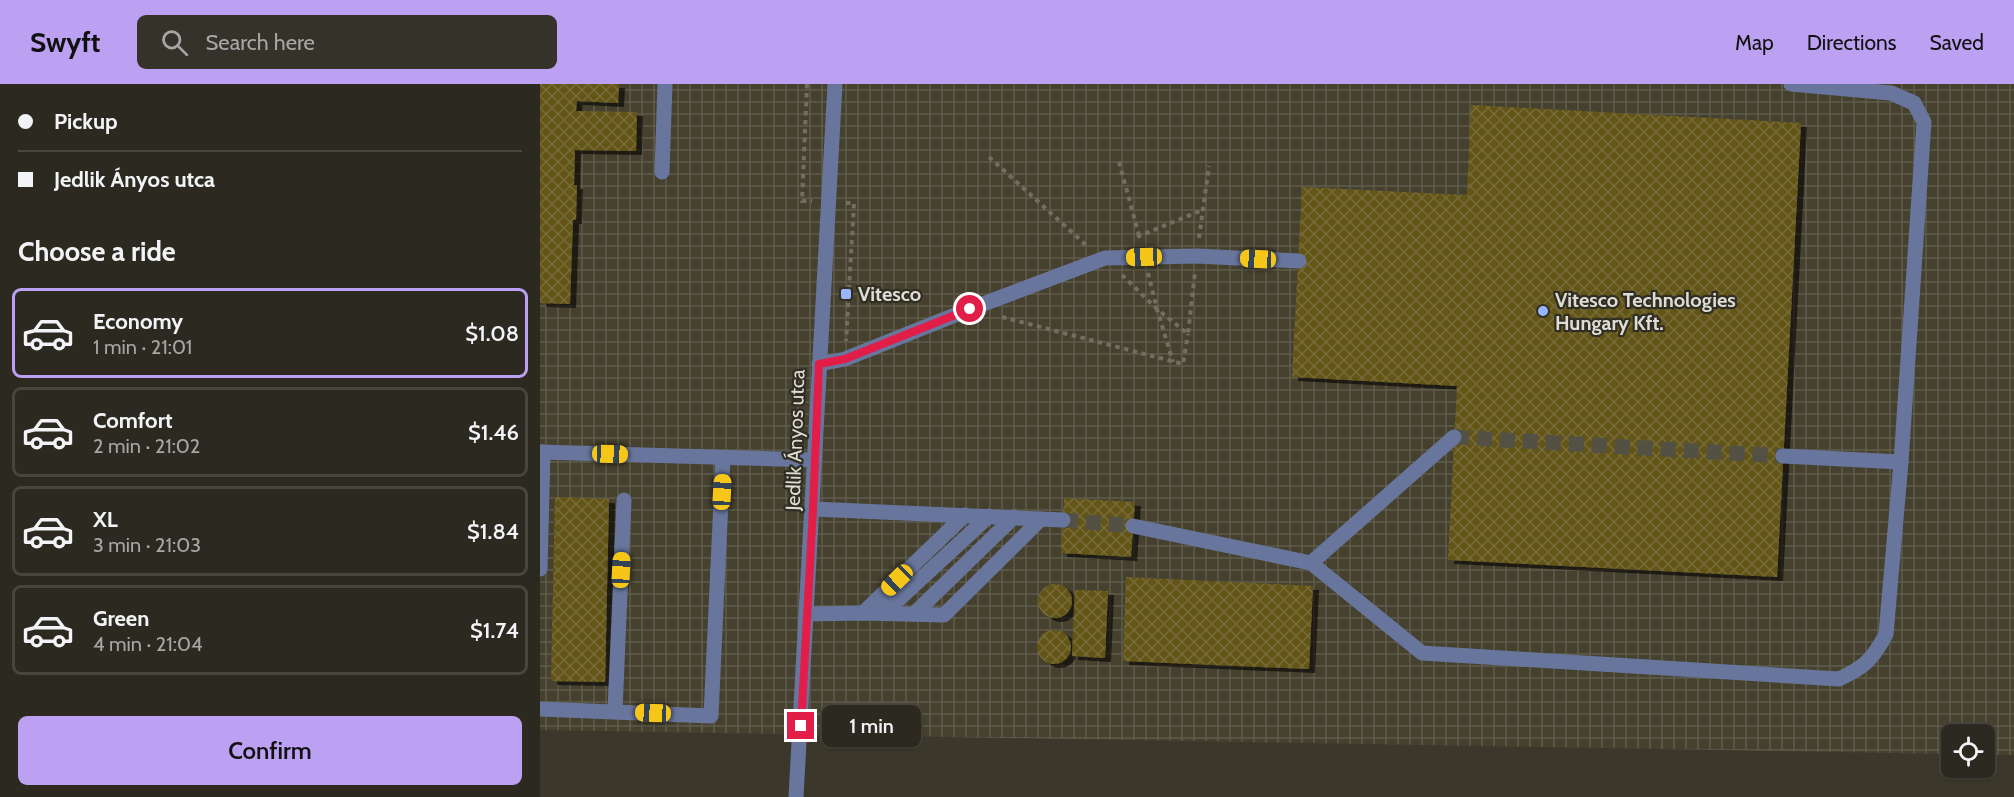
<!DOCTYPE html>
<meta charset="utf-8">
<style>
body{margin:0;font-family:Cabin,sans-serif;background:#343229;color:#f1f3f6;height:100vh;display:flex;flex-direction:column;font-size:22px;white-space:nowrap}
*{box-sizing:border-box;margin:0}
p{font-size:20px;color:#a6a7a5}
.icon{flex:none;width:33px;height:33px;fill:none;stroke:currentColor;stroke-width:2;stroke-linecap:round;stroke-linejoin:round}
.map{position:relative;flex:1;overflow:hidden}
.side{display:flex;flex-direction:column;background:#2c2a20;width:540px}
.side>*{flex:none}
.guide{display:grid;align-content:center;height:132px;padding:0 18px;background:#2c2a20}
.buttons{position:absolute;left:1401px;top:640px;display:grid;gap:12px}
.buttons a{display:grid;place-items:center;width:54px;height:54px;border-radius:9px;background:#2c2a20;box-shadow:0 2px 4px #0004,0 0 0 2px #48463e;font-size:30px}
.end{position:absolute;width:27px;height:27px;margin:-14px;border:8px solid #e11d48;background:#fff;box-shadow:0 0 0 3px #fff}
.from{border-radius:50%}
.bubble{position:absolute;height:42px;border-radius:9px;background:#2c2a20;box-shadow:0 2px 4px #0004,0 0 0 2px #48463e;font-size:20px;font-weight:600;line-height:42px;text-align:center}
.car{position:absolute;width:18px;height:36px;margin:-18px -9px;border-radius:8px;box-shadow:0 0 4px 2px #0007;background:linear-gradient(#f5c518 24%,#345 0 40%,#f5c518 0 76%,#345 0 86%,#f5c518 0)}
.guide b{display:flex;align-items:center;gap:21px;height:57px;font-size:22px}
.guide b+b{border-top:2px solid #48463e}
.guide i{width:15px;height:15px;background:#f1f3f6}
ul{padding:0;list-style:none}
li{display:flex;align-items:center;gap:18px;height:90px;margin:0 12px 9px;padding:0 6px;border:3px solid #48463e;border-radius:9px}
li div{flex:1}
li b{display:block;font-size:22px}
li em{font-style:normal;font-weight:600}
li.active{border-color:#bca0f2}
li>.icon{width:54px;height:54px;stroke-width:1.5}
h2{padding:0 18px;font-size:27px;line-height:72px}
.action{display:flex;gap:12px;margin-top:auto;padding:12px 18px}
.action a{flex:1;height:69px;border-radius:9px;background:#bca0f2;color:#111;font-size:24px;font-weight:600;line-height:69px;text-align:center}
header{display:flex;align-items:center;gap:36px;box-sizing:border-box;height:84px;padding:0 30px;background:#bca0f2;color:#111}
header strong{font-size:28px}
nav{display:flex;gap:33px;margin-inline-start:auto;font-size:21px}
.search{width:420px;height:54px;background:#343229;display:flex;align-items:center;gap:15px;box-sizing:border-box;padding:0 21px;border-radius:9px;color:#a6a7a5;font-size:22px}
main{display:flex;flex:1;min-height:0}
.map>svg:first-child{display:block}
</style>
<header>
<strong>Swyft</strong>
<div class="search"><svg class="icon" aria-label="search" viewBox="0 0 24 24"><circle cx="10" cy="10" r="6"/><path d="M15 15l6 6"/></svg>Search here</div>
<nav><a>Map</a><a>Directions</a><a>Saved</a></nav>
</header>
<main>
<section class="side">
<div class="guide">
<b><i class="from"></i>Pickup</b>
<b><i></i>Jedlik Ányos utca</b>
</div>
<h2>Choose a ride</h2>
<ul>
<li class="active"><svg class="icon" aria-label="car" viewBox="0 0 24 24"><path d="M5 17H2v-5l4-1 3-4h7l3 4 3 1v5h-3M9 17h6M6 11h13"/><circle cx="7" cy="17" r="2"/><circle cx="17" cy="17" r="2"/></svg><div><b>Economy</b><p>1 min · 21:01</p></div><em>$1.08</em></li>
<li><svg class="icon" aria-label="car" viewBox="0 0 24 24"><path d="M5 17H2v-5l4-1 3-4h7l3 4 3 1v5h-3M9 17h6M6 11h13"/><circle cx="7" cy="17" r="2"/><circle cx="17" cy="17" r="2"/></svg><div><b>Comfort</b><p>2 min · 21:02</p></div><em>$1.46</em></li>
<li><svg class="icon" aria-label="car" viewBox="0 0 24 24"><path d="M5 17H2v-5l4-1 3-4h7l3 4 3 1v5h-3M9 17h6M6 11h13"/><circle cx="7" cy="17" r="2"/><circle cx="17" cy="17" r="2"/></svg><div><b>XL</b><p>3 min · 21:03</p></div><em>$1.84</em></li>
<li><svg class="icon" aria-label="car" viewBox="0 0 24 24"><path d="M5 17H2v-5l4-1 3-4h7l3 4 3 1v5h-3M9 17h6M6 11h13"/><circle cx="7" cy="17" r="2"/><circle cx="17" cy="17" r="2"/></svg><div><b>Green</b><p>4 min · 21:04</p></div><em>$1.74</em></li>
</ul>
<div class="action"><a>Confirm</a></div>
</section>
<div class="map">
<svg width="1474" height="713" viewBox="0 0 1474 713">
<defs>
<pattern id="industrial-grid" width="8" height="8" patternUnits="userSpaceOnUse" patternTransform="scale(1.5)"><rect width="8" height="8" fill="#45412e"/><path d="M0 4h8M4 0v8" fill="none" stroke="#5f5c4b"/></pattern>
<pattern id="building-cross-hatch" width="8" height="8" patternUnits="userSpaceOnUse" patternTransform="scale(1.5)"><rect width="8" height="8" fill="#625419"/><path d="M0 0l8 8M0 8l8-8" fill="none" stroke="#786c3a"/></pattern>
<filter id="shadow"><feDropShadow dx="6" dy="4" stdDeviation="0" flood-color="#0009"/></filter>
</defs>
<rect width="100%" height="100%" fill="#3b382b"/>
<polygon fill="url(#industrial-grid)" points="0,0 1474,0 1474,671 1445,671 1444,651 1412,651 1411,670 0,646"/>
<g fill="url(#building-cross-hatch)" filter="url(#shadow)">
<polygon points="0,0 79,0 78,19 37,17 36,27 97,28 96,67 35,66 34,101 37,101 36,136 33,136 30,220 0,219"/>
<polygon points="931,21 1261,39 1237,493 908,476 917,302 752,293 762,103 927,111"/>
<polygon points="15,413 69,415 65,598 11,597"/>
<polygon points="524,414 595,418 591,473 521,469"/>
<polygon points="586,493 773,502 769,585 583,577"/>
<circle cx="515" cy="517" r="17"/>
<polygon points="535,506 568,507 565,574 532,572"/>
<circle cx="514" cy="563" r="17"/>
</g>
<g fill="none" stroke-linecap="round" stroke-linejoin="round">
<g stroke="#535144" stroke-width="15" stroke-dasharray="15 8" stroke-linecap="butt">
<polyline points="914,353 1243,372"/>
<polyline points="523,436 593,442"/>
</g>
<g stroke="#716f63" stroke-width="4" stroke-dasharray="4.5 4.5" stroke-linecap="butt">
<polyline points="267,0 262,117 272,117"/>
<polyline points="449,73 546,161"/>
<polyline points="579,78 600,155"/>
<polyline points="306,119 314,119 306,257"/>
<polyline points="597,153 662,126"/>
<polyline points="659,154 669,82"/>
<polyline points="608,189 617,225 633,278"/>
<polyline points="582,191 617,225 648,250 655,188"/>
<polyline points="462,233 643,280 648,250"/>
</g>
<g stroke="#68769d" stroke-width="15">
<polyline points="122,88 125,0"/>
<polyline points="279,280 305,275 430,225 565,174 657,172 759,177"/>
<polyline points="0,368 274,376"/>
<polyline points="1243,372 1361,378"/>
<polyline points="273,425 523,436"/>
<path d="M 593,442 L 771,479 L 882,569 L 1299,595 C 1325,583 1333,575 1346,550 L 1361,378 L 1384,38 L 1374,19 L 1351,9 L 1251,0"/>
<polyline points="771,479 914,353"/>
<polyline points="0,485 3,368"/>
<polyline points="323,529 425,431"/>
<polyline points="344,529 449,432"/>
<polyline points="267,530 323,529 404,531 501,435"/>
<polyline points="374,530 474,433"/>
<polyline points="0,625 171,632 183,374"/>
<polyline points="75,627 84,416"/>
<polyline points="256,713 295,0"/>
</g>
</g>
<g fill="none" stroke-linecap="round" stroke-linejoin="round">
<polyline stroke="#e11d48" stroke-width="8" points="261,642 273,425 279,280 305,275 430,225"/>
</g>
<g fill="#9ab5fd" stroke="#302e22" stroke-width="2">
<rect x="300" y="204" width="12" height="12" rx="3"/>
<circle cx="1003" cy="227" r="6"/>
</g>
<g text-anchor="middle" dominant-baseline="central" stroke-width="4.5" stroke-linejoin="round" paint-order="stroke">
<g font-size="20" font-weight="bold" fill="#deddd5" stroke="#302e22" text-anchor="start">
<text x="318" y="210">Vitesco</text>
<text x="1015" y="216">Vitesco Technologies<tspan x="1015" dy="23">Hungary Kft.</tspan></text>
</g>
<g font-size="20" fill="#deddd5" stroke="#302e22">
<text transform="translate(255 356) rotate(-88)">Jedlik Ányos utca</text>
</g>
</g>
</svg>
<div class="buttons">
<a><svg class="icon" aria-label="locate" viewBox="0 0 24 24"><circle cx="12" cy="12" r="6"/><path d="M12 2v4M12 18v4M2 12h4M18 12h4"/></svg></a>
</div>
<i class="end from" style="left:430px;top:225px"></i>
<i class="end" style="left:261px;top:642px"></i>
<div class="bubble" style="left:282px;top:621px;width:99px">1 min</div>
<i class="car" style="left:604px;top:173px;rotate:268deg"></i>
<i class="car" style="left:718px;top:175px;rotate:273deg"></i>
<i class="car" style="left:70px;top:370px;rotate:92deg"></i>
<i class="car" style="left:182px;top:408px;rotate:3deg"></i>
<i class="car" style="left:81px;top:486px;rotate:3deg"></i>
<i class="car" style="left:357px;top:496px;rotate:226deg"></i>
<i class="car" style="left:113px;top:629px;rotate:272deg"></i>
</div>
</main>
